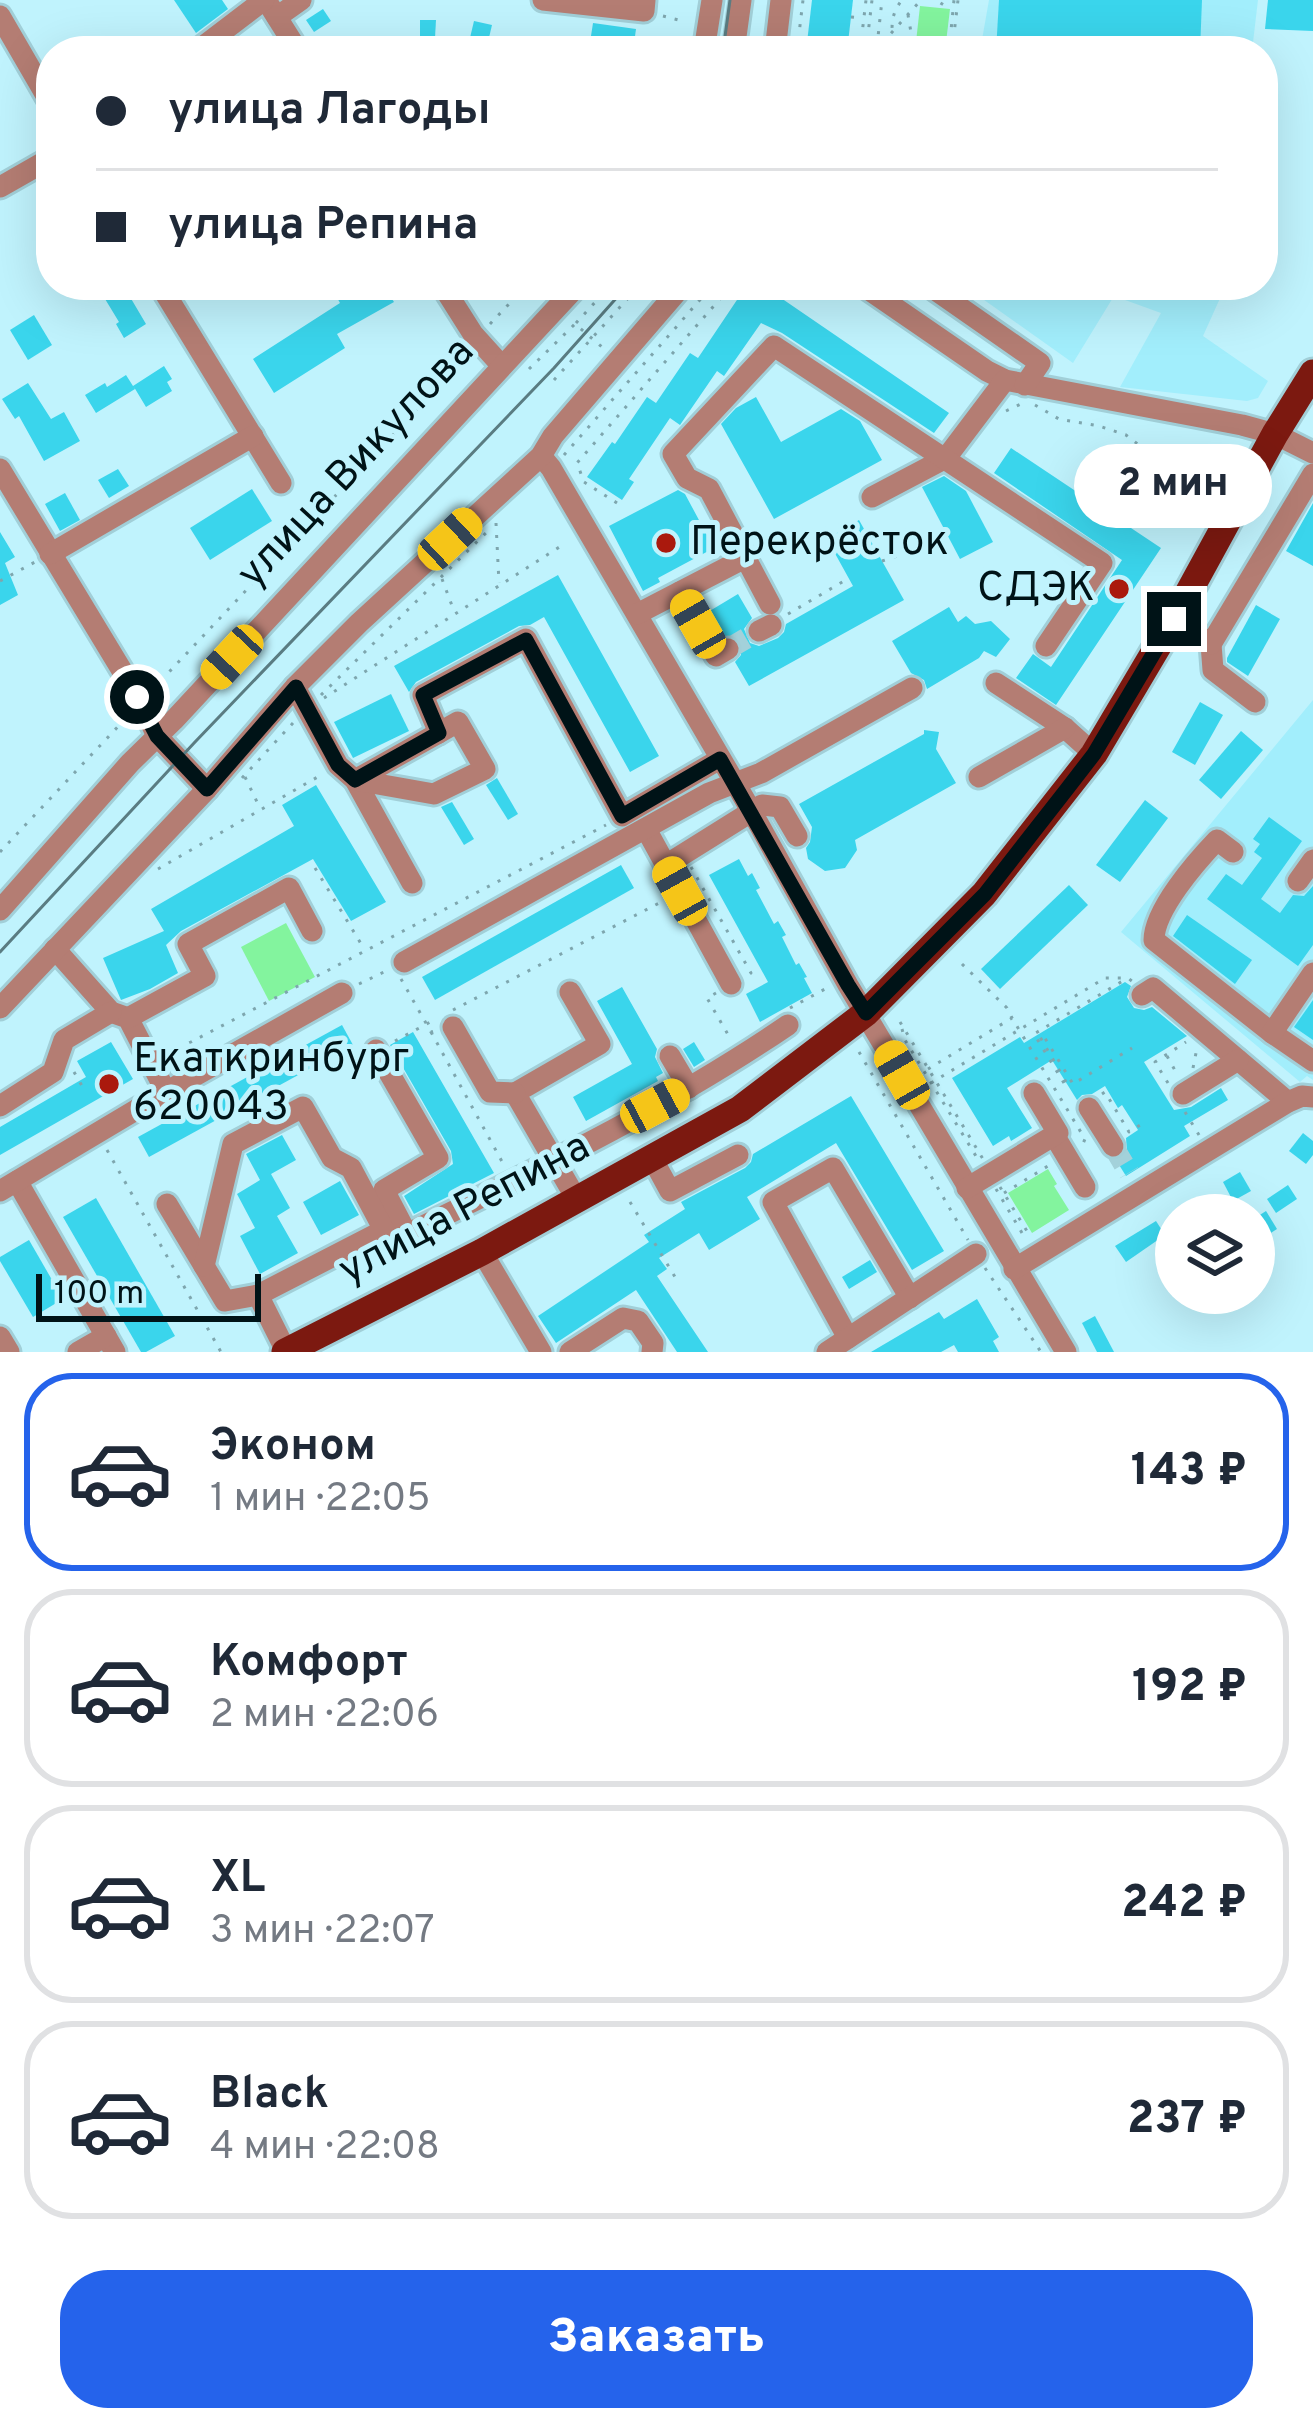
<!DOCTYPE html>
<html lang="ru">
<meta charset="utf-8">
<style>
body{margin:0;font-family:Overpass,sans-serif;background:#f6f6f7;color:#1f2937;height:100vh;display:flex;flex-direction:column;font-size:45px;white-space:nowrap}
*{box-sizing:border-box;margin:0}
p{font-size:39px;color:#747a83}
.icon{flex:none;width:66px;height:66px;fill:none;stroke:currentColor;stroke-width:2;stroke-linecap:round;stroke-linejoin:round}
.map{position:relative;height:1352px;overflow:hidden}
.details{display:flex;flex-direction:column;background:#fff;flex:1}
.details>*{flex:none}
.guide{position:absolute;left:36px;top:36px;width:1242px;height:264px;border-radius:48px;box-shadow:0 12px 48px #0002;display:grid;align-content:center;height:264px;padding:0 60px;background:#fff}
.tools{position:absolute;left:1155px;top:1194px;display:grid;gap:24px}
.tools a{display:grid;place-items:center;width:120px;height:120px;border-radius:50%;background:#fff;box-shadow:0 12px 48px #0002;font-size:60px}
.scale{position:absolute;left:36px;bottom:30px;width:225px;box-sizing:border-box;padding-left:12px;border:6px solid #001317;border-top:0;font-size:33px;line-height:42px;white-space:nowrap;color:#001317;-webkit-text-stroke:9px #c0f3fd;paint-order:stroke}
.end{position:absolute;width:54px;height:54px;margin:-27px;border:15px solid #001317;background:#fff;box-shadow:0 0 0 6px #fff}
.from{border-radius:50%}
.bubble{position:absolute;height:84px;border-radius:42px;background:#fff;box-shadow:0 12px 48px #0002;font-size:39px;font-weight:800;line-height:84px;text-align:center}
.car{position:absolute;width:36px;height:72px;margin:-36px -18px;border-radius:15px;box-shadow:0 0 9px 3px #0007;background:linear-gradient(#f5c518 24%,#345 0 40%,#f5c518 0 76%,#345 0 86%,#f5c518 0)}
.guide b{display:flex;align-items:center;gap:42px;height:114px;font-size:45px}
.guide b+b{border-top:3px solid #e0e1e3}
.guide i{width:30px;height:30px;background:#1f2937}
ul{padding:21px 0 0;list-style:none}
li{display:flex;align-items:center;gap:36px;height:198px;margin:0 24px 18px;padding:0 36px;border:6px solid #e0e1e3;border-radius:48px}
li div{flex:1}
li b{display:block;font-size:45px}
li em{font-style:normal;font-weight:800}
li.on{border-color:#2563eb}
li>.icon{width:108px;height:108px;stroke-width:1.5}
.cta{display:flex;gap:24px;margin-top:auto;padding:24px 60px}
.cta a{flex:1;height:138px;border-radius:48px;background:#2563eb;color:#fff;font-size:48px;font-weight:800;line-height:138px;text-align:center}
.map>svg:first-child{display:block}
</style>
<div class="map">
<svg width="1313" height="1352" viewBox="0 0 1313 1352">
<rect width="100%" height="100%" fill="#c0f3fd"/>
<g fill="#a2eefc">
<polygon points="989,0 1258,0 1252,51 980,51"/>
<polygon points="963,285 1226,285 1203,336 1268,381 1258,398 1247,401 1120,387 1161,313 1114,296 1073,363"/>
<polygon points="1313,700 1313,1080 1307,1076 1300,1082 1121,932"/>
</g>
<g fill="#83f49e">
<polygon points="920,6 950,9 945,51 915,51"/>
<polygon points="286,923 315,977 269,1001 241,947"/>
<polygon points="1048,1169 1057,1184 1054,1186 1069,1210 1032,1233 1008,1193"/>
</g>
<g fill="#3ad5ec">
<polygon points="174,0 222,0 228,9 196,33"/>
<polygon points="812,0 853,0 847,51 806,51"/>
<polygon points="999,0 1202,0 1200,51 996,51"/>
<polygon points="1268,0 1313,0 1313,31 1265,29"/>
<polygon points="323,9 331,21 314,32 306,20"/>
<polygon points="420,20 436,20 435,38 420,37"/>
<polygon points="474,21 492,25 487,46 469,42"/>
<polygon points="593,23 636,29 633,51 589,49"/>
<polygon points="106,285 123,285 146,324 124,338 116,324 119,322 99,289"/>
<polygon points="330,285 383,285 394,302 337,334 345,348 274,393 253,359 340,303"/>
<polygon points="747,285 762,285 949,413 934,433 782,333 761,323 724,376 717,371 680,425 670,418 629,479 634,482 622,500 587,477 612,442 615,444 647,397 656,403 690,353 698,358"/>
<polygon points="34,315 52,345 28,360 10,330"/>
<polygon points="164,366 172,379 167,382 172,391 146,407 134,387 135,389 96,413 85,395 105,383 107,387 126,375 133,386"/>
<polygon points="28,383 51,419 64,412 80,441 44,461 19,416 15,419 2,399"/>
<polygon points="756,397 781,442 841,409 860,421 882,460 774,519 721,424 736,408"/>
<polygon points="1011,448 1161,548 1056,705 1016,678 1033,654 1051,667 1122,560 994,473"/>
<polygon points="118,469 129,486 109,498 98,480"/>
<polygon points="944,476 966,491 993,542 960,559 922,487"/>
<polygon points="252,489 272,521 210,560 190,528"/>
<polygon points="678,490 685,494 714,548 658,578 660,582 643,591 609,526"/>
<polygon points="65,493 80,520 60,531 45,504"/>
<polygon points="1313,503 1313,566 1286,551"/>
<polygon points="859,520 904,600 749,686 735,662 741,655 741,643 734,636 722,636 708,612 738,594 752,618 744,629 750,643 759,646 778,638 784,632 786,624 853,586 827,539"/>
<polygon points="0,532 15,557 5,563 18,595 0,605"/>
<polygon points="558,575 659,756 630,772 544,617 530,625 519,626 416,682 409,692 394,666"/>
<polygon points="1256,605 1280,619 1248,676 1227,662 1227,658"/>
<polygon points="949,607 958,622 966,616 975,624 991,621 1010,639 996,657 984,651 979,658 927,689 924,680 911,673 892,641"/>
<polygon points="391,694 409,731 353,758 334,722"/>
<polygon points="1200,702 1223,715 1195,765 1172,752"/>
<polygon points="924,730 939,732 936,749 956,783 855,840 857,850 845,868 825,871 808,859 806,848 810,842 812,827 799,804 924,734"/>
<polygon points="1241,731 1263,750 1221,799 1199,780"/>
<polygon points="497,778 518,814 508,820 486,785"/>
<polygon points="316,785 386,902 351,921 313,859 181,931 166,945 178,973 150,989 121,1000 103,958 164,931 151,909 294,826 282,805"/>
<polygon points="1145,800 1168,818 1120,882 1096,865"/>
<polygon points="452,802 474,839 464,845 441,807"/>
<polygon points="1269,817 1302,841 1261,899 1280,913 1293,895 1304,896 1313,886 1313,945 1298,966 1207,899 1226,874 1242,885 1262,858 1254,852 1260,844 1253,839"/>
<polygon points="739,859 748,876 752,873 760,888 756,890 774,924 778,921 786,935 782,937 796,965 799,963 807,977 804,978 812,993 760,1022 746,994 768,982 709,875"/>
<polygon points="621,865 634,888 435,1000 422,977"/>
<polygon points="1069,885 1088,905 1000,989 981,969"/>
<polygon points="1187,915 1252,960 1235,984 1173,936"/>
<polygon points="1125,982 1131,986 1127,997 1134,1008 1144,1010 1152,1007 1187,1036 1144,1062 1174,1110 1191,1107 1221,1088 1228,1100 1184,1126 1190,1136 1126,1176 1116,1160 1127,1152 1126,1138 1138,1130 1122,1105 1118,1108 1105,1086 1092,1094 1082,1095 1077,1100 1052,1060 1007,1088 1032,1128 1011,1141 1009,1136 993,1146 952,1078 1020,1037 1024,1043"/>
<polygon points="622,987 657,1049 655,1057 663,1073 656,1077 658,1081 586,1121 573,1097 632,1064 597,1001"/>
<polygon points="1313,1000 1313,1040 1294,1027"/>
<polygon points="342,1025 353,1045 149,1157 138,1137"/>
<polygon points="413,1032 494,1173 414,1214 404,1196 453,1164 451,1151 390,1045"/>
<polygon points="111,1042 133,1079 0,1155 0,1127 86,1077 77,1061"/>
<polygon points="694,1042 705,1060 694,1067 683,1049"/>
<polygon points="851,1096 944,1251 912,1270 836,1143 747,1197 760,1219 709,1250 699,1233 659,1258 667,1269 657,1276 708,1352 677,1352 636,1290 556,1343 538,1316 649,1242 644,1235 685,1209 681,1202 745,1168 751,1162 753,1154"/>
<polygon points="1303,1133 1313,1141 1313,1155 1306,1164 1289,1151"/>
<polygon points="282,1135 296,1160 271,1174 290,1208 277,1216 298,1253 260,1274 240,1236 255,1228 237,1194 260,1180 246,1154"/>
<polygon points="1240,1172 1251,1191 1233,1201 1223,1182"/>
<polygon points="340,1181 359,1215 321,1235 303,1202"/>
<polygon points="1288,1185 1297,1199 1276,1213 1267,1199"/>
<polygon points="96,1198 175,1336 146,1352 141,1352 63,1217"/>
<polygon points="1266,1211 1277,1229 1266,1236 1255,1218"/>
<polygon points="1156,1221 1165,1235 1126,1262 1115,1246"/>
<polygon points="29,1240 63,1299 33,1317 0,1261 0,1257"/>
<polygon points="870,1260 877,1272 849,1289 842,1277"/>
<polygon points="977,1299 999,1337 993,1341 999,1352 958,1352 954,1345 941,1352 871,1352 939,1312 944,1319"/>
<polygon points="1095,1316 1114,1352 1097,1352 1082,1323"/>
</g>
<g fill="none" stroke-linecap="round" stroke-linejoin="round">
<g stroke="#a3d1da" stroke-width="21" stroke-dasharray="21 10" stroke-linecap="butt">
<polyline points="728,649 759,631"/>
<polyline points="1113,1146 1129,1173"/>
</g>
<g stroke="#a1cfd8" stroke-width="27">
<g id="minor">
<polyline points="266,0 298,51"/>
<polyline points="543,0 644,11 645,0"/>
<polyline points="0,16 51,104"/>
<polyline points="277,17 301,0"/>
<polyline points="197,51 264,0"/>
<polyline points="704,51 712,0"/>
<polyline points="734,51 741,0"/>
<polyline points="775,51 781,0"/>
<polyline points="0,187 51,158"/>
<polyline points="160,285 281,483"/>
<polyline points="442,285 473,334 501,365"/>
<polyline points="862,285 987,371 1005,380 1242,425 1275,434 1313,453"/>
<polyline points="928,285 1040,363 1025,385"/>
<polyline points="541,456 551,468 752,812 848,985 1066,1352"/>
<polyline points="0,469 141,702 157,736 207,789"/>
<polyline points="872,497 946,458 1005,380"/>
<polyline points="50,554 253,436"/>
<polyline points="680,592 716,656 728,649"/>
<polyline points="770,604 709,489 687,478 673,454 774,346 1102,563 1046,646"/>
<polyline points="637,614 745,558"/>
<polyline points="1174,619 1211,644 1213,670 1255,702"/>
<polyline points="759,631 771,625"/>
<polyline points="1211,644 1313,474"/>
<polyline points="996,683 1065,728 1094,754"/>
<polyline points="295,687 338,765 355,780 412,883"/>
<polygon points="458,722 485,769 434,794 355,780"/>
<polyline points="439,733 423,695 526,639 622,816 720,759"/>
<polyline points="979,777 1065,728"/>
<polyline points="646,829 731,984"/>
<path d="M 1233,852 L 1217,840 C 1196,862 1154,910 1154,940 L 1272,1033 L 1313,1061"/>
<polyline points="666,865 762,805 780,807 797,836"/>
<polyline points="1298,881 1313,860"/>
<polyline points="0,910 130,763 174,720 578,285"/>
<polyline points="55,949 111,1012 128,1018 166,1092"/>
<polyline points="404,962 709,793 761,773 912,688"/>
<polyline points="570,992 600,1044 515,1093 577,1200"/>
<polyline points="1142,995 1153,988 1288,1102"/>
<polyline points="0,1008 207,789 295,687 359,623 541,456 553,436 683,285"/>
<polyline points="128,1018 205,976 188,944 289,888 312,931"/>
<polyline points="453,1027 490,1092 515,1093"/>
<polyline points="1272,1033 1313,973"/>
<path d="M 376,1050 L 438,1158 L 384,1190 L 407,1234 C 537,1170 668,1107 788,1025"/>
<polyline points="670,1056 689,1088"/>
<polyline points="1183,1094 1238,1060"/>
<polyline points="0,1106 53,1072 64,1040 111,1012"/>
<polyline points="1089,1108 1113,1146"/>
<polyline points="1054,1135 1085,1187"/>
<polyline points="652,1158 670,1191 738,1155"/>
<polyline points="17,1181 115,1352"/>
<polyline points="967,1188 1058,1133 1034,1093"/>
<polyline points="0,1191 166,1092 342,993"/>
<polyline points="167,1204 225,1301 258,1295 286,1351"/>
<polyline points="482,1252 541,1352"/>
<polyline points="204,1266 233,1144 303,1107 332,1158 351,1168 384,1230 258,1295"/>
<polyline points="1014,1269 1288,1102 1302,1096 1313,1097"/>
<polyline points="0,1337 9,1352"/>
<polyline points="848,1338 773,1202 833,1168 910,1298"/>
<polyline points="78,1352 106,1336"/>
<polyline points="570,1352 623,1318 638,1321 653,1343 652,1352"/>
<polyline points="827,1352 976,1254"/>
</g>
</g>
<g stroke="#a1cfd8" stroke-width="33">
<polyline id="major" points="285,1352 482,1252 740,1109 866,1013 984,894 1094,754 1174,619 1275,434 1313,373"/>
</g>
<g stroke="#7ea6ae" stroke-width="3" stroke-dasharray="3 9" stroke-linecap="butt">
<polyline points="941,5 944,0"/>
<polyline points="663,16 682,21"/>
<polyline points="851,17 862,18"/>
<polyline points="877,46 882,0"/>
<polyline points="797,51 803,0"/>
<polyline points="860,51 866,0"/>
<polyline points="866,51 872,0"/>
<polyline points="875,51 921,0"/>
<path d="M 898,51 C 890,33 889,16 902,0"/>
<polyline points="904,51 912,38 908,15"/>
<polyline points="949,51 954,0"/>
<polyline points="952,51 958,0"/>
<polyline points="576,323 611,285"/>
<polyline points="490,324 527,285"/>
<polyline points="529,369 575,324 602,347"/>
<polyline points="554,380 640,285"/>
<polyline points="1035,405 1059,419 1099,426 1126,435 1148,452 1206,468"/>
<polyline points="1006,411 1025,402"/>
<polyline points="564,455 713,285"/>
<polyline points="1103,490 1224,464"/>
<polyline points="617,503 584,482 577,463 732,285"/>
<polyline points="496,523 499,583"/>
<polyline points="882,561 897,556"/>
<polyline points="442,579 454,611"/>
<polyline points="0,581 35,562"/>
<polyline points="788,614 849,578"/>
<polyline points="153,689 441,384 452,359 461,351"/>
<polyline points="321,695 489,530"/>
<polyline points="324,698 561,546"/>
<polyline points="245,777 259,806"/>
<polyline points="242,778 293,723"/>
<polyline points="0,852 126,718"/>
<polyline points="691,867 751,973 745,977"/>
<polyline points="315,868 363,947"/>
<polyline points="158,869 321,775"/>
<polyline points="962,964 1007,1008 1012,1018"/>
<polyline points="401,979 431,1032 438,1030"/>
<polyline points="359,984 388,970"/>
<polyline points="716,993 707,998 730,1038"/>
<polyline points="790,1008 825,989"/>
<polyline points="453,1010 663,901"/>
<polyline points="900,1022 983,1159"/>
<polyline points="902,1029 905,1040 979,1161"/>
<polyline points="431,1032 505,1167"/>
<polyline points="395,1041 434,1020"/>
<polyline points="859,1052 968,1240"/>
<polyline points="168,1054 606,825"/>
<polyline points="1167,1056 1177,1074"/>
<polyline points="1193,1068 1197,1048"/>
<polyline points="928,1069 1012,1018 1085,1139 1082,1146"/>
<polyline points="74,1072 85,1091"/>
<polyline points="1066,1082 1040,1037 1043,1035 1073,1084 1132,1048"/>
<polyline points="931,1083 1105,978 1128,978 1133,982"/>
<polyline points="1064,1083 1034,1034 1126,979"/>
<polyline points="1168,1083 1155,1062 1186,1042"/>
<polyline points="1102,1094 1105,1092 1129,1132 1145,1122"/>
<polyline points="1185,1112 1199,1135"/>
<polyline points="107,1150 221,1352"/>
<polyline points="1000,1187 1030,1236"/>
<polyline points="996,1189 1025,1238"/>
<polyline points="1004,1193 1048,1166"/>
<polyline points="630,1202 675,1277"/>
<polyline points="985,1268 1041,1352"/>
</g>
<use href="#minor" stroke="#b47d73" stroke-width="21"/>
<use href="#major" stroke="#7c1910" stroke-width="27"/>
<g stroke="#5a7c82" stroke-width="3">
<polyline points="723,51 730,0"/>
<polyline points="0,952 195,742 554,368 628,285"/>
</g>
</g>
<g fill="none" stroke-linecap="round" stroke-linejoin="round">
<polyline stroke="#001317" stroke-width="15" points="137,697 157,736 207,789 296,687 338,765 355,780 439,733 423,695 526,640 622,816 720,759 848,985 866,1013 985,894 1067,789 1094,754 1174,619"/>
</g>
<g fill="#aa190d" stroke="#c0f3fd" stroke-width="4.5">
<circle cx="666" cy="543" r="12"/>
<circle cx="1119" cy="589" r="12"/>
<circle cx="109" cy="1084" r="12"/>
</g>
<g text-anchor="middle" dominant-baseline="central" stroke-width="10" stroke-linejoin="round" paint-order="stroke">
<g font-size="42" fill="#001317" stroke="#c0f3fd">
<text transform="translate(357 464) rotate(-47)">улица Викулова</text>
<text transform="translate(465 1210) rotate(-28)">улица Репина</text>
</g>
<g font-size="42" fill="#001317" stroke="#c0f3fd" text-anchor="start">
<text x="690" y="543">Перекрёсток</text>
<text x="1095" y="589" text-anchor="end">СДЭК</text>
<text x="133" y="1060">Екаткринбург<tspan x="133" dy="48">620043</tspan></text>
</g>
</g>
</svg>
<div class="tools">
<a><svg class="icon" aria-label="layers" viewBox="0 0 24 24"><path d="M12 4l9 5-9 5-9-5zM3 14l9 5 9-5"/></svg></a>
</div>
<div class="scale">100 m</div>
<i class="end from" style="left:137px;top:697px"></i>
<i class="end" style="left:1174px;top:619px"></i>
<div class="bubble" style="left:1074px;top:444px;width:198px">2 мин</div>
<i class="car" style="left:450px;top:539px;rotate:47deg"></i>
<i class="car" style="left:698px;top:624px;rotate:330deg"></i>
<i class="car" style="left:232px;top:657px;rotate:223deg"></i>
<i class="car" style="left:680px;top:891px;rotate:331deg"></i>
<i class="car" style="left:902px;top:1075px;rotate:330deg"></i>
<i class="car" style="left:655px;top:1106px;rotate:62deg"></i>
<div class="guide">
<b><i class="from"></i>улица Лагоды</b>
<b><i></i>улица Репина</b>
</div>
</div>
<section class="details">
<ul>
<li class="on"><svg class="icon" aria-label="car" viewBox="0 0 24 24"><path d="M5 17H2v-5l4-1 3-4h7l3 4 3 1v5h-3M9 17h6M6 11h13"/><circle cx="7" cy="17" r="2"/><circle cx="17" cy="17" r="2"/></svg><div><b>Эконом</b><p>1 мин · 22:05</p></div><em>143 ₽</em></li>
<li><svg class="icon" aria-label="car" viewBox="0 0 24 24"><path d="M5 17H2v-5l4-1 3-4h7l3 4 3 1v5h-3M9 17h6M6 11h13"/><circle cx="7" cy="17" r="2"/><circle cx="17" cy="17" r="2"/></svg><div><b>Комфорт</b><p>2 мин · 22:06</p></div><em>192 ₽</em></li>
<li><svg class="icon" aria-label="car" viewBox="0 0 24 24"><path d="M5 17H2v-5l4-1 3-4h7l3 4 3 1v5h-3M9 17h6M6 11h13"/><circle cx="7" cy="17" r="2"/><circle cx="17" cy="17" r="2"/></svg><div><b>XL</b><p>3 мин · 22:07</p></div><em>242 ₽</em></li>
<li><svg class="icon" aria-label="car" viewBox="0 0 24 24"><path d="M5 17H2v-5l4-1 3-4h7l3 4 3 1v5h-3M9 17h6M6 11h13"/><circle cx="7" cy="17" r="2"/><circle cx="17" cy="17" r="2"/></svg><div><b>Black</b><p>4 мин · 22:08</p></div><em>237 ₽</em></li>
</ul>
<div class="cta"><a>Заказать</a></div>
</section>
